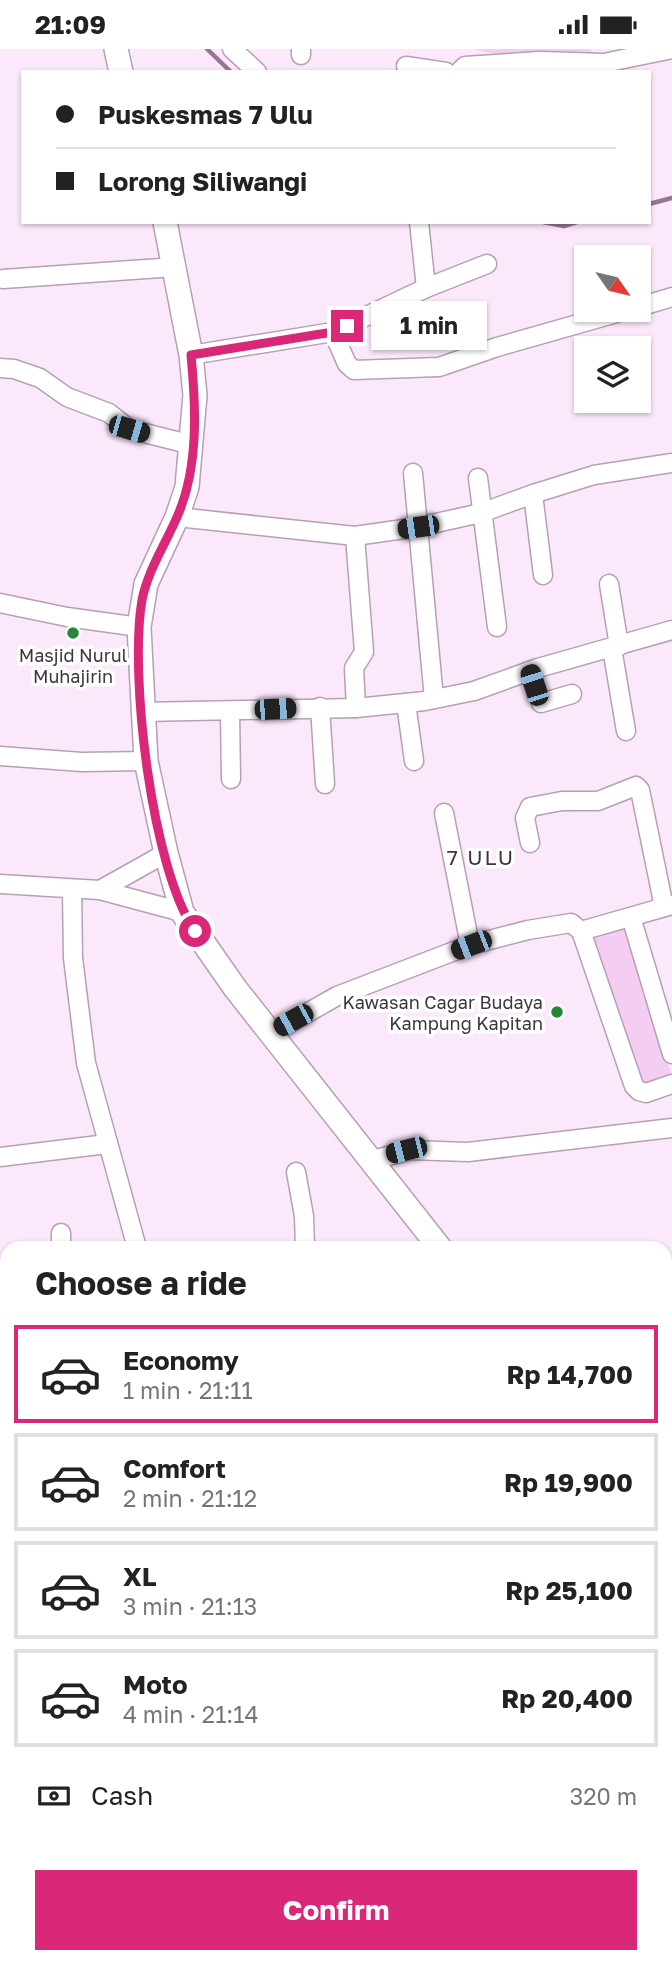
<!DOCTYPE html>
<meta charset="utf-8">
<style>
body{margin:0;font-family:"Golos Text",sans-serif;background:#f2f2f2;color:#222;height:100vh;display:flex;flex-direction:column;font-size:26px;white-space:nowrap}
*{box-sizing:border-box;margin:0}
p{font-size:23px;color:#767676}
.icon{flex:none;width:38px;height:38px;fill:none;stroke:currentColor;stroke-width:2;stroke-linecap:round;stroke-linejoin:round}
.map{position:relative;flex:1;overflow:hidden}
.details{position:absolute;left:0px;top:1192px;width:672px;height:723px;display:flex;flex-direction:column;background:#fff;border-radius:21px 21px 0 0;box-shadow:0 2px 5px #0004}
.details>*{flex:none}
.banner{position:absolute;left:21px;top:21px;width:630px;height:154px;border-radius:0px;box-shadow:0 2px 5px #0004;display:grid;align-content:center;height:154px;padding:0 35px;background:#fff}
.needle{width:46px;rotate:124deg}
.controls{position:absolute;left:574px;top:196px;display:grid;gap:14px}
.controls a{display:grid;place-items:center;width:77px;height:77px;border-radius:0px;background:#fff;box-shadow:0 2px 5px #0004;font-size:35px}
.end{position:absolute;width:32px;height:32px;margin:-16px;border:9px solid #db2777;background:#fff;box-shadow:0 0 0 4px #fff}
.from{border-radius:50%}
.bubble{position:absolute;height:49px;border-radius:0px;background:#fff;box-shadow:0 2px 5px #0004;font-size:23px;font-weight:700;line-height:49px;text-align:center}
.car{position:absolute;width:21px;height:42px;margin:-21px -10px;border-radius:9px;box-shadow:0 0 5px 2px #0007;background:linear-gradient(#222 24%,#8ab4d8 0 40%,#222 0 76%,#8ab4d8 0 86%,#222 0)}
.banner b{display:flex;align-items:center;gap:24px;height:66px;font-size:26px}
.banner b+b{border-top:2px solid #e0e0e0}
.banner i{width:18px;height:18px;background:#222}
ul{padding:0;list-style:none}
li{display:flex;align-items:center;gap:21px;height:98px;margin:0 14px 10px;padding:0 21px;border:4px solid #e0e0e0;border-radius:0px}
li div{flex:1}
li b{display:block;font-size:26px}
li em{font-style:normal;font-weight:700}
li.current{border-color:#db2777}
li>.icon{width:63px;height:63px;stroke-width:1.5}
h2{padding:0 35px;font-size:32px;line-height:84px}
.pay{display:flex;align-items:center;gap:18px;height:77px;padding:0 35px;font-size:26px}
.pay p{margin-inline-start:auto}
.button{display:flex;gap:14px;margin-top:auto;padding:14px 35px}
.button a{flex:1;height:80px;border-radius:0px;background:#db2777;color:#fff;font-size:28px;font-weight:700;line-height:80px;text-align:center}
.status{display:flex;justify-content:space-between;align-items:center;height:49px;padding:0 35px;background:#fff;direction:ltr}
.status svg{height:19px;fill:currentColor}
.map>svg:first-child{display:block}
</style>
<div class="status"><b>21:09</b><svg viewBox="0 0 49 12"><path d="M0 12V9h3v3zM5 12V6h3v6zM10 12V3h3v9zM15 12V0h3v12zM26 1h20v11H26zM47 4h2v5h-2z"/></svg></div>
<div class="map">
<svg width="672" height="1913" viewBox="0 0 672 1913">
<rect width="100%" height="100%" fill="#fce8fb"/>
<g fill="#f3cef2">
<polygon points="472,0 591,0 592,7 491,4"/>
<polygon points="624,877 672,1027 641,1037 589,891"/>
</g>
<g fill="none" stroke-linecap="round" stroke-linejoin="round">
<g stroke="#967496" stroke-width="4.5">
<polyline points="207,0 231,23"/>
<polyline points="649,155 672,149"/>
<polyline points="543,173 564,177 577,173"/>
</g>
<g stroke="#b79fb6" stroke-width="21">
<g id="minor">
<polyline points="232,0 257,23"/>
<polyline points="301,6 301,0"/>
<polyline points="406,17 446,23"/>
<polyline points="459,23 465,17 540,12 604,14 672,0"/>
<polyline points="419,173 426,239"/>
<polyline points="3,230 175,218"/>
<polyline points="639,258 672,248"/>
<polyline points="333,283 347,315 354,321 439,318 497,298 627,261"/>
<polyline points="191,306 333,283 426,239 487,215"/>
<polyline points="0,319 14,320 40,329 67,348 109,364 129,380 192,396"/>
<polyline points="413,424 434,650"/>
<polyline points="478,429 497,578"/>
<polyline points="533,445 594,426 672,414"/>
<polyline points="177,468 355,487 418,478 481,464 533,445 543,526"/>
<polyline points="355,487 364,603 354,619 356,659"/>
<polyline points="609,535 619,597"/>
<polyline points="0,554 67,568 139,578"/>
<polyline points="612,599 626,682"/>
<polyline points="529,622 541,654 572,645"/>
<polyline points="406,654 414,712"/>
<polyline points="320,658 325,735"/>
<polyline points="141,663 356,659 425,652 474,642 538,619 672,581"/>
<polyline points="230,663 231,730"/>
<polyline points="0,707 82,713 146,712"/>
<polyline points="444,764 470,896"/>
<polyline points="530,794 525,769 530,758 562,752 598,752 636,737 640,741 664,858"/>
<polyline points="0,835 100,841 182,863"/>
<polyline points="72,840 73,909 86,1014 137,1199"/>
<polyline points="100,841 166,804"/>
<polyline points="631,868 672,1005"/>
<polyline points="581,882 672,856"/>
<polyline points="272,984 337,947 470,896 528,881 571,874 581,882 634,1037 639,1042 646,1044 672,1035"/>
<polyline points="0,1108 107,1095"/>
<polyline points="373,1111 410,1101 468,1103 672,1079"/>
<polyline points="296,1123 304,1167 305,1199"/>
<polyline points="61,1184 61,1199"/>
<polyline points="665,1265 672,1268"/>
<polyline points="0,1293 7,1291"/>
<polyline points="0,1472 7,1472"/>
<polyline points="665,1484 672,1484"/>
<polyline points="665,1581 672,1582"/>
<polyline points="0,1685 7,1665"/>
<polyline points="0,1857 7,1860"/>
<polyline points="126,1908 131,1913"/>
</g>
</g>
<g stroke="#b79fb6" stroke-width="26">
<g id="tertiary">
<polyline points="116,0 121,23"/>
<polyline points="165,173 191,306 195,346 187,438 177,468 146,535 139,578 146,712 166,804 182,863 235,939 440,1199"/>
<polyline points="0,1495 7,1495"/>
<polyline points="0,1572 7,1573"/>
<polyline points="477,1913 478,1908"/>
</g>
</g>
<g stroke="#b79fb6" stroke-width="33">
<g id="trunk">
<polyline points="665,1522 672,1522"/>
<polyline points="0,1542 7,1542"/>
</g>
</g>
<use href="#minor" stroke="#fff" stroke-width="18"/>
<use href="#tertiary" stroke="#fff" stroke-width="23"/>
<use href="#trunk" stroke="#fff" stroke-width="30"/>
<g stroke="#948593" stroke-width="2">
<polyline points="0,1559 7,1559"/>
<polyline points="665,1569 672,1570"/>
</g>
</g>
<g fill="none" stroke-linecap="round" stroke-linejoin="round">
<path stroke="#db2777" stroke-width="9" d="M 195,882 C 152,821 129,626 142,551 C 148,521 165,496 177,468 C 199,419 196,358 191,306 L 333,283 L 347,277"/>
</g>
<g fill="#25873a" stroke="#fff" stroke-width="2.5">
<circle cx="73" cy="584" r="7"/>
<circle cx="557" cy="963" r="7"/>
</g>
<g text-anchor="middle" dominant-baseline="central" stroke-width="7" stroke-linejoin="round" paint-order="stroke">
<g font-size="18" fill="#3f353f" stroke="#fff">
<text x="73" y="606">Masjid Nurul<tspan x="73" dy="21">Muhajirin</tspan></text>
<text x="543" y="953" text-anchor="end">Kawasan Cagar Budaya<tspan x="543" dy="21">Kampung Kapitan</tspan></text>
</g>
<g font-size="21" letter-spacing="2" fill="#3f353f" stroke="#fff">
<text x="481" y="808">7 ULU</text>
</g>
</g>
</svg>
<div class="controls">
<a><svg class="needle" viewBox="-14 -14 28 28"><path d="M0-13l5 13h-10z" fill="#e53935"/><path d="M0 13l5-13h-10z" fill="#767676"/></svg></a>
<a><svg class="icon" aria-label="layers" viewBox="0 0 24 24"><path d="M12 4l9 5-9 5-9-5zM3 14l9 5 9-5"/></svg></a>
</div>
<i class="end from" style="left:195px;top:882px"></i>
<i class="end" style="left:347px;top:277px"></i>
<div class="bubble" style="left:371px;top:252px;width:116px">1 min</div>
<i class="car" style="left:129px;top:380px;rotate:106deg"></i>
<i class="car" style="left:418px;top:478px;rotate:262deg"></i>
<i class="car" style="left:534px;top:636px;rotate:342deg"></i>
<i class="car" style="left:275px;top:660px;rotate:87deg"></i>
<i class="car" style="left:471px;top:896px;rotate:249deg"></i>
<i class="car" style="left:293px;top:971px;rotate:241deg"></i>
<i class="car" style="left:406px;top:1101px;rotate:256deg"></i>
<div class="banner">
<b><i class="from"></i>Puskesmas 7 Ulu</b>
<b><i></i>Lorong Siliwangi</b>
</div>
<section class="details">
<h2>Choose a ride</h2>
<ul>
<li class="current"><svg class="icon" aria-label="car" viewBox="0 0 24 24"><path d="M5 17H2v-5l4-1 3-4h7l3 4 3 1v5h-3M9 17h6M6 11h13"/><circle cx="7" cy="17" r="2"/><circle cx="17" cy="17" r="2"/></svg><div><b>Economy</b><p>1 min · 21:11</p></div><em>Rp 14,700</em></li>
<li><svg class="icon" aria-label="car" viewBox="0 0 24 24"><path d="M5 17H2v-5l4-1 3-4h7l3 4 3 1v5h-3M9 17h6M6 11h13"/><circle cx="7" cy="17" r="2"/><circle cx="17" cy="17" r="2"/></svg><div><b>Comfort</b><p>2 min · 21:12</p></div><em>Rp 19,900</em></li>
<li><svg class="icon" aria-label="car" viewBox="0 0 24 24"><path d="M5 17H2v-5l4-1 3-4h7l3 4 3 1v5h-3M9 17h6M6 11h13"/><circle cx="7" cy="17" r="2"/><circle cx="17" cy="17" r="2"/></svg><div><b>XL</b><p>3 min · 21:13</p></div><em>Rp 25,100</em></li>
<li><svg class="icon" aria-label="car" viewBox="0 0 24 24"><path d="M5 17H2v-5l4-1 3-4h7l3 4 3 1v5h-3M9 17h6M6 11h13"/><circle cx="7" cy="17" r="2"/><circle cx="17" cy="17" r="2"/></svg><div><b>Moto</b><p>4 min · 21:14</p></div><em>Rp 20,400</em></li>
</ul>
<div class="pay"><svg class="icon" aria-label="cash" viewBox="0 0 24 24"><path d="M3 7h18v10H3z"/><circle cx="12" cy="12" r="2"/></svg>Cash<p>320 m</p></div>
<div class="button"><a>Confirm</a></div>
</section>
</div>
